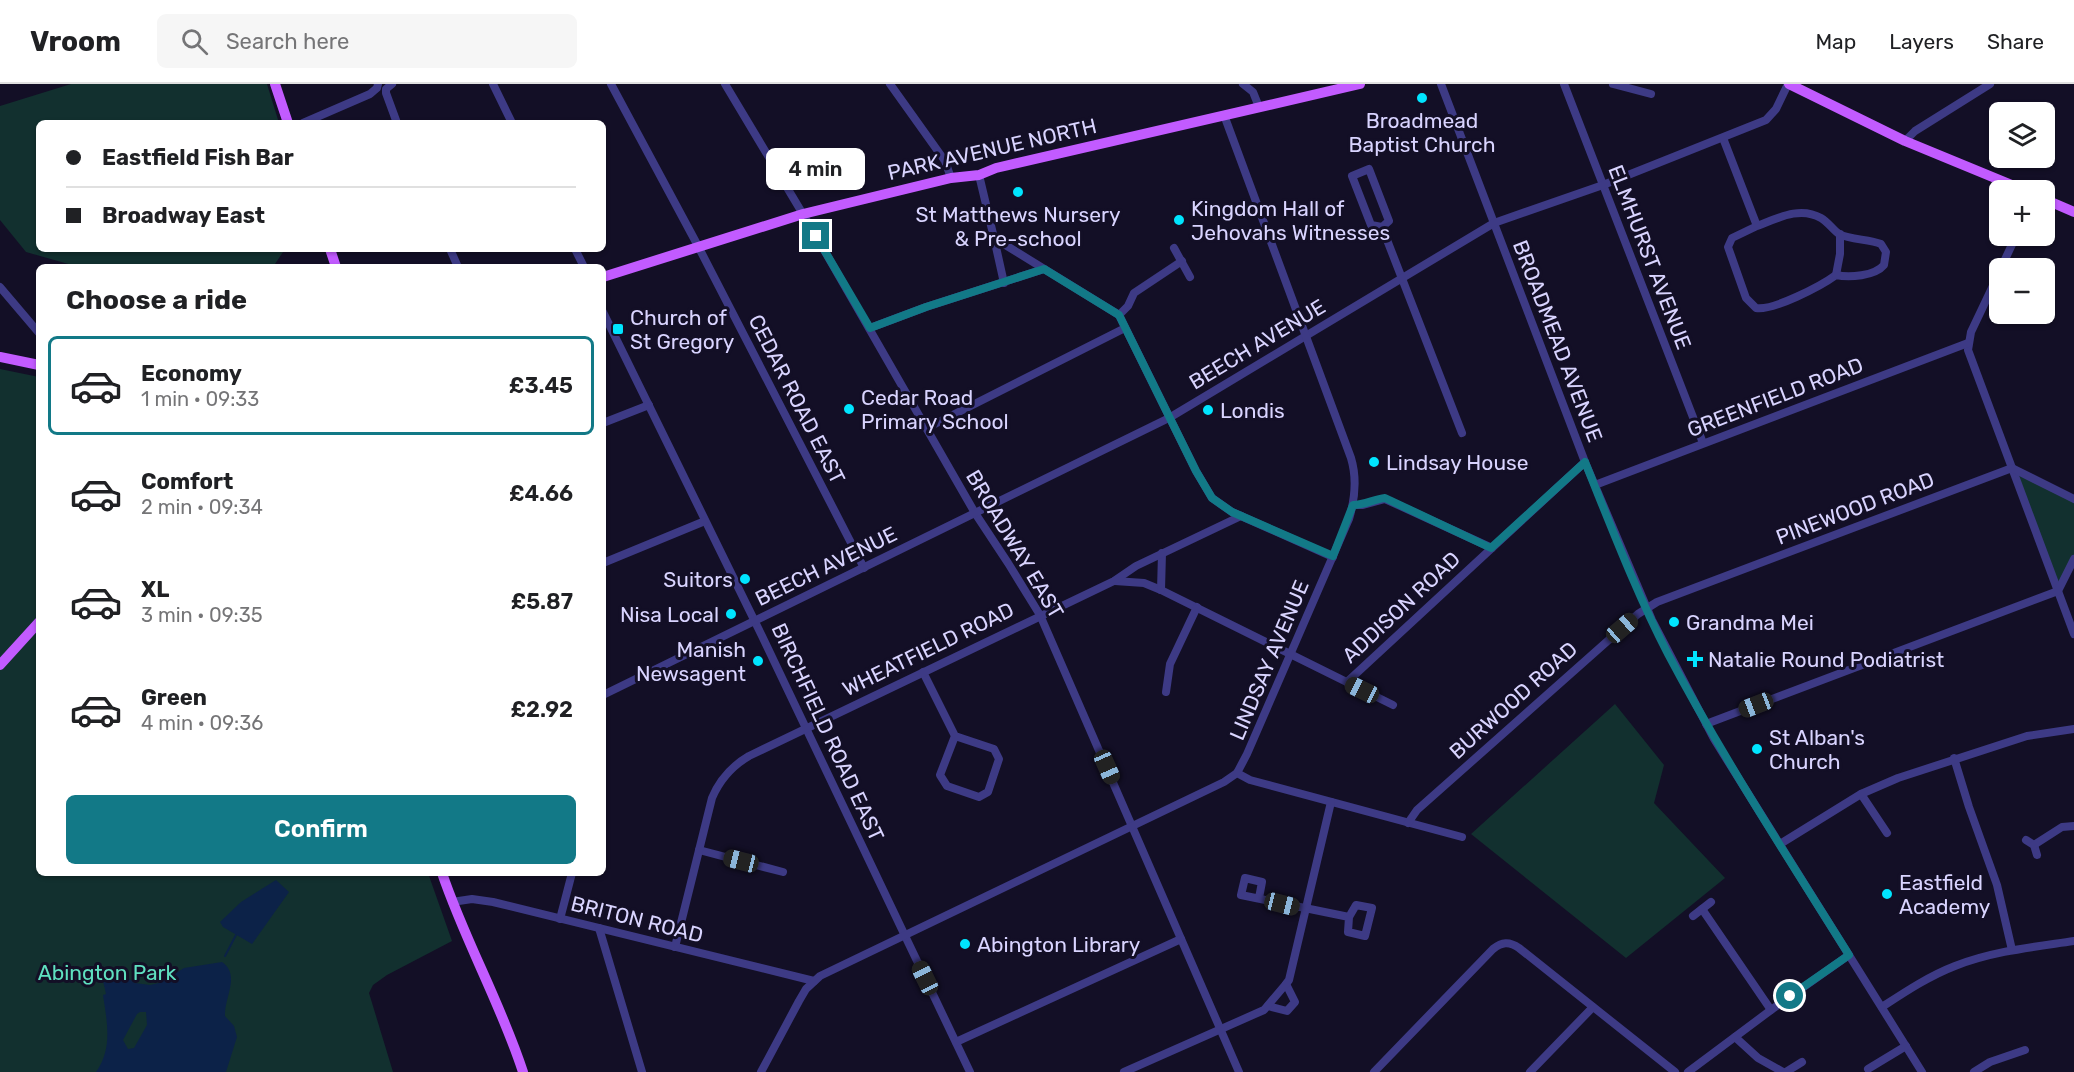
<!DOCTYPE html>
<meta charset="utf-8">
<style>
body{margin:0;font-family:Rubik,sans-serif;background:#f6f6f6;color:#202124;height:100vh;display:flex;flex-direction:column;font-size:22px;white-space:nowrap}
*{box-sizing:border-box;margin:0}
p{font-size:20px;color:#757577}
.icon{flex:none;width:33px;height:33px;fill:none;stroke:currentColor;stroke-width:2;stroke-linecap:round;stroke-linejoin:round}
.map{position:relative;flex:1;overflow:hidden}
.drawer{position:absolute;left:36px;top:180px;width:570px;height:612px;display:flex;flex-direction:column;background:#fff;border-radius:9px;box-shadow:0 2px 4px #0004}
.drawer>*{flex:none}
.hud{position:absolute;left:36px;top:36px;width:570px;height:132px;border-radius:9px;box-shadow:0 2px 4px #0004;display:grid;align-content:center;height:132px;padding:0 30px;background:#fff}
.controls{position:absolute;left:1989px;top:18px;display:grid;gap:12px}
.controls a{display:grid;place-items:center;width:66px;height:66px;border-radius:9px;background:#fff;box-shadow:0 2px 4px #0004;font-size:30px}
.end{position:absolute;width:27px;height:27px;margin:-14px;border:8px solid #127987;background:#fff;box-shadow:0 0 0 3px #fff}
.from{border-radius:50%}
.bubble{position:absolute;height:42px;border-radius:9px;background:#fff;box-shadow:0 2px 4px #0004;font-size:20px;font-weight:600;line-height:42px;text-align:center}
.car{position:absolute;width:18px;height:36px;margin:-18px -9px;border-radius:8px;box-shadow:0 0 4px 2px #0007;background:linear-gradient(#222 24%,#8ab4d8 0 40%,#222 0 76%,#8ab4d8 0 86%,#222 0)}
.hud b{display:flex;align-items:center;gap:21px;height:57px;font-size:22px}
.hud b+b{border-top:2px solid #e0e0e0}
.hud i{width:15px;height:15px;background:#202124}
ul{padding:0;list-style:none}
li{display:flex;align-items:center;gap:18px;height:99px;margin:0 12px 9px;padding:0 18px;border:3px solid transparent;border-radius:9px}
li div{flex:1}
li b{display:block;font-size:22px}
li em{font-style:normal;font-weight:600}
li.on{border-color:#127987}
li>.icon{width:54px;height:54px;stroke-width:1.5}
h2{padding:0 30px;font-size:27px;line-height:72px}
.button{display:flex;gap:12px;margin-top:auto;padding:12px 30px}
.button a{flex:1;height:69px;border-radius:9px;background:#127987;color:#fff;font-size:24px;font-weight:600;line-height:69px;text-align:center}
header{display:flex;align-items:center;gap:36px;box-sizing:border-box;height:84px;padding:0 30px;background:#fff;border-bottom:2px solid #e0e0e0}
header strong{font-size:28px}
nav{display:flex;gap:33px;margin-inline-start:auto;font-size:21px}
.search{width:420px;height:54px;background:#f6f6f6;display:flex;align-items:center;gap:15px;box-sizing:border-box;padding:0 21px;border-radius:9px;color:#757577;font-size:22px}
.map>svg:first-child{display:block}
</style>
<header>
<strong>Vroom</strong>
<div class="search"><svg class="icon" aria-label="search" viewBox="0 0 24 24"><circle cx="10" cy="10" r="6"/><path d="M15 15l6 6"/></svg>Search here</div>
<nav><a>Map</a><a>Layers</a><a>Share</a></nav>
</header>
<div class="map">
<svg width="2074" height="988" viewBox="0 0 2074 988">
<rect width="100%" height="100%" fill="#130f26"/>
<g fill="#12302f">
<polygon points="71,0 267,0 279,39 39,39 39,165 285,165 273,183 79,183 26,168 0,136 0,22"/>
<polygon points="0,285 39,293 39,789 428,789 452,857 387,891 373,901 369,909 393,988 0,988"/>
<polygon points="2012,384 2074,415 2074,475 2058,507"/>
<polygon points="1615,620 1664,681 1654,719 1725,794 1626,874 1471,750"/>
</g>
<g fill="#0c2248" fill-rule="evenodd">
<polygon points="276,796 289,808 252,860 223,843 220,838 241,818"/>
<path d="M 222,878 C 241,891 224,914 225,932 L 234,942 L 237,953 L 226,988 L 96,988 C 113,964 107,938 103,911 L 106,910 L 103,897 L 115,885 L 135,899 L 150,901 L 159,899 L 184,884 ZM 140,928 L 146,928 L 147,941 L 134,964 L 128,965 L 123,956 L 137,930 Z"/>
</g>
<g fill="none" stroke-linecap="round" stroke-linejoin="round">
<polyline stroke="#0c2248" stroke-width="2" points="225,872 236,851"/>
<g stroke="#3d3a85" stroke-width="8">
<polyline points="392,0 386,5 386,9 397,39"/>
<polyline points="493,0 512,39"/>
<polyline points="611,0 698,162 864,484"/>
<polyline points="725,0 816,152 975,429 1008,479 1040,531 1239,988"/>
<polyline points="890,0 945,77 951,94"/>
<polyline points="1243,0 1253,8 1259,23"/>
<polyline points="1441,0 1585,378 1652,536 1714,655 1922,988"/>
<polyline points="1564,0 1703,359"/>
<polyline points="1613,0 1651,10"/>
<polyline points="303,39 370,10 377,4 378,0"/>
<path d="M 1723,54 L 1757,142 C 1778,134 1800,122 1821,134 C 1828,138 1833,146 1839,150 C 1851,156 1869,155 1881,160 L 1886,168 L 1884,181 C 1875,192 1849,194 1836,191 C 1821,202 1773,227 1756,224 L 1746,214 L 1728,163 L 1732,154 L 1757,142"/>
<polyline points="1905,57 1915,47 1990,0"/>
<polyline points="979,91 994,154 1119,231 1196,387 1212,414 1232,428 1333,473"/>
<polyline points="1382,143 1389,137 1369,85 1352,92 1371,141 1382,143 1462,349"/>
<polyline points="994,154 1004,199"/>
<polyline points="1174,164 1190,193"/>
<polyline points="450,165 458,183"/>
<polyline points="575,165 584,183"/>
<polyline points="2001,184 2016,152"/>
<polyline points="2000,187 1971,248 1968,266 2074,550"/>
<polyline points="1836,191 1840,170 1840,150"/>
<polyline points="0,203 39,249"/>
<polyline points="603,228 762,552 970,988"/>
<polyline points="1119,231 1128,222 1134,209 1182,177"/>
<polyline points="870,244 926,223 1044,185"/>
<polyline points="603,339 649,321"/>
<polyline points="927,344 1125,244"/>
<polyline points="1595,401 1968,259"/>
<polyline points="1353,421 1363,421 1385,415 1492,464"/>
<polyline points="603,479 705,437"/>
<polyline points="1115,497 1144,499 1161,506 1393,621"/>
<polyline points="1161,506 1162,469"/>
<polyline points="923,588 955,652 994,665 999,675 988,708 979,713 947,702 940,691 955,652"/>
<polyline points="1347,598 1585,378"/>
<polyline points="1166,608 1170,580 1197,523"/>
<polyline points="603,611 1169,334 1494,139 1603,101 1766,36 1776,25 1788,0"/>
<polyline points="1706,640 2058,507 2074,475"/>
<polyline points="1954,674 1969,723 1997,801 2012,866"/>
<polyline points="1237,689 1250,696 1462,753"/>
<polyline points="1861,710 1887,749"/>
<polyline points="1408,739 1417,726 1638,530 1657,518 2012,384 2074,415"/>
<polyline points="2026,756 2034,761 2037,771"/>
<polyline points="1780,760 1861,710 1898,694 2027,652 2074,645"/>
<polyline points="2034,761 2062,743 2074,742"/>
<polyline points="699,766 783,788"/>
<polyline points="1259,814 1262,798 1245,794 1241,811 1349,833 1356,821 1372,824 1365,852 1348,848 1349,833"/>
<polyline points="452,818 472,815 493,818 814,897"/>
<polyline points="1702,825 1771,926"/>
<polyline points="1693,832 1711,818"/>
<polyline points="560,835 572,789"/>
<polyline points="599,844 642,988"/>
<path d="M 675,863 L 712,714 C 720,695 732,682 749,672 L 1114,497 L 1136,482 L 1241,432"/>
<polyline points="1268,922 1287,927 1295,918 1286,900"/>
<path d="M 1882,923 C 1905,908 1929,892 1955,882 C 1993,867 2034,863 2074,857"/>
<polyline points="1735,953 1758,974 1783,988"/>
<polyline points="956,958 1181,855"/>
<polyline points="1868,985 1906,962"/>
<path d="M 761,988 L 799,917 L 806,905 L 820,892 L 1224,698 L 1237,689 L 1247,670 L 1349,435 C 1355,415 1357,394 1351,374 L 1224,31"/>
<polyline points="1124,988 1264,926 1286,900 1289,896 1331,718"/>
<path d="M 1374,988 L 1493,865 C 1502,858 1509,857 1519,864 L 1675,988"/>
<polyline points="1530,988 1593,923"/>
<polyline points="1688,988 1771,926 1849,871"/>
<polyline points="1786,988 1802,978"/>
<polyline points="1974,988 1990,978 2025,966"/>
</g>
<g stroke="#c25bff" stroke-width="10">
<polyline points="275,0 288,39"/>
<polyline points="1789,0 1905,57 2024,106"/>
<polyline points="2044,115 2074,128"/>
<polyline points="330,165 336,183"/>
<polyline points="603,193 803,130 951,94 979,91 996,84 1360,0"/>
<polyline points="0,273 39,281"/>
<polyline points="0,581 39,538"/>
<path d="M 442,789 C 465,857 501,920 523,988"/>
</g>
</g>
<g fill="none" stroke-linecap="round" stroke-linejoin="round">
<path stroke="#127987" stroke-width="8" d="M 816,152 L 870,244 L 926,223 L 1044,185 L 1119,231 L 1196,387 L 1212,414 L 1232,428 L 1333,472 L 1353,421 C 1365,421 1374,415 1385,414 L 1491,464 L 1585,378 C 1611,442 1636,508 1668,570 C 1723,674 1787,772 1849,871 L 1790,912"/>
</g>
<g fill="#00e5ff" stroke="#130f26" stroke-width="2">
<circle cx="1422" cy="14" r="6"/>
<circle cx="1018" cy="108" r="6"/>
<circle cx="1179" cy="136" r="6"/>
<rect x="612" y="239" width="12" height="12" rx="3"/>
<circle cx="849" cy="325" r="6"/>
<circle cx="1208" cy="326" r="6"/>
<circle cx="1374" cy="378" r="6"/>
<circle cx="745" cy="495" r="6"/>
<circle cx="731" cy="530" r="6"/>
<circle cx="1674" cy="538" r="6"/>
<path d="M1692 566h6v6h6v6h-6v6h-6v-6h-6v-6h6z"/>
<circle cx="758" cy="577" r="6"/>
<circle cx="1757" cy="665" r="6"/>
<circle cx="1887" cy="810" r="6"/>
<circle cx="965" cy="860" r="6"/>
</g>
<g text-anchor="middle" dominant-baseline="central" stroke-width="6" stroke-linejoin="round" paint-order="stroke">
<g font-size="21" fill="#d9d4ff" stroke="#130f26" text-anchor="start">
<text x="1422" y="36" text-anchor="middle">Broadmead<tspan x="1422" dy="24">Baptist Church</tspan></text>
<text x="1191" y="124">Kingdom Hall of<tspan x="1191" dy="24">Jehovahs Witnesses</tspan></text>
<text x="1018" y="130" text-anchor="middle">St Matthews Nursery<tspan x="1018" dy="24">&amp; Pre-school</tspan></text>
<text x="630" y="233">Church of<tspan x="630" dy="24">St Gregory</tspan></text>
<text x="861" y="313">Cedar Road<tspan x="861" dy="24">Primary School</tspan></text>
<text x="1220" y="326">Londis</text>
<text x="1386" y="378">Lindsay House</text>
<text x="733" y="495" text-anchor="end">Suitors</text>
<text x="719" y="530" text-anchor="end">Nisa Local</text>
<text x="1686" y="538">Grandma Mei</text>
<text x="746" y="565" text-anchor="end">Manish<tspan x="746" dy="24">Newsagent</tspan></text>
<text x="1708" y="575">Natalie Round Podiatrist</text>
<text x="1769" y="653">St Alban's<tspan x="1769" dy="24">Church</tspan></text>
<text x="1899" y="798">Eastfield<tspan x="1899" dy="24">Academy</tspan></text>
<text x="977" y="860">Abington Library</text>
</g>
<g font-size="21" fill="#d9d4ff" stroke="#130f26">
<text transform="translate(992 65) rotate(-13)">PARK AVENUE NORTH</text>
<text transform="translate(1650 173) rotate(69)">ELMHURST AVENUE</text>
<text transform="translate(1558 257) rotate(69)">BROADMEAD AVENUE</text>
<text transform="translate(1257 260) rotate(-31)">BEECH AVENUE</text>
<text transform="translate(1775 313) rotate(-21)">GREENFIELD ROAD</text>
<text transform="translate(797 315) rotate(63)">CEDAR ROAD EAST</text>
<text transform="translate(1855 424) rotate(-21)">PINEWOOD ROAD</text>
<text transform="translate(1015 460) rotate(59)">BROADWAY EAST</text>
<text transform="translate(826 482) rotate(-26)">BEECH AVENUE</text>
<text transform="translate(1401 523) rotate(-43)">ADDISON ROAD</text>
<text transform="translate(928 565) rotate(-26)">WHEATFIELD ROAD</text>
<text transform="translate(1269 576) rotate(-67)">LINDSAY AVENUE</text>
<text transform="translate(1513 616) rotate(-42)">BURWOOD ROAD</text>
<text transform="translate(828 648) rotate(65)">BIRCHFIELD ROAD EAST</text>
<text transform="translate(637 835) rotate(14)">BRITON ROAD</text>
</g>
<g font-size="21" fill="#5fe0c0" stroke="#130f26">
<text x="107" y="888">Abington Park</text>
</g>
</g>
</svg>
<div class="controls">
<a><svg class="icon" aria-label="layers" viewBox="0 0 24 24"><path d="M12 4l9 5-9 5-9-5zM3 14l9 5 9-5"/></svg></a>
<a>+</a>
<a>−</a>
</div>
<i class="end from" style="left:1790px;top:912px"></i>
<i class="end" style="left:816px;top:152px"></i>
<div class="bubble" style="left:766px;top:64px;width:99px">4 min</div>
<i class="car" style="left:1622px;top:544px;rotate:49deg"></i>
<i class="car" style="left:1362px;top:606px;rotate:296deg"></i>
<i class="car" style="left:1756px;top:621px;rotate:249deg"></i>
<i class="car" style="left:1107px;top:683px;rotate:156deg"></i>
<i class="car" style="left:741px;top:777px;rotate:284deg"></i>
<i class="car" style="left:1282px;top:820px;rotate:104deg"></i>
<i class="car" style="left:925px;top:894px;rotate:334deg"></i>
<div class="hud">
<b><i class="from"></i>Eastfield Fish Bar</b>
<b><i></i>Broadway East</b>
</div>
<section class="drawer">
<h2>Choose a ride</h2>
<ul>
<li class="on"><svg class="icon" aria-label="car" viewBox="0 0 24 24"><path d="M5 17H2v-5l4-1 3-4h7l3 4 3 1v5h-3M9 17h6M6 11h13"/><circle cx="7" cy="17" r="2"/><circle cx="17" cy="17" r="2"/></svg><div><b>Economy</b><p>1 min · 09:33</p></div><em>£3.45</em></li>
<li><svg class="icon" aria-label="car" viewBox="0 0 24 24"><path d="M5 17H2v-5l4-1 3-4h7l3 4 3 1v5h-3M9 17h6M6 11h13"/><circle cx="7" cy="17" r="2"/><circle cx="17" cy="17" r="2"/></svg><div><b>Comfort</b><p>2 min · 09:34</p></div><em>£4.66</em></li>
<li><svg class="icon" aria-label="car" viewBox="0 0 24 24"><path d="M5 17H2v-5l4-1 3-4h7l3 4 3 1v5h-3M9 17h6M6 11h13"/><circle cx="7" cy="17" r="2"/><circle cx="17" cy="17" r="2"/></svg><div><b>XL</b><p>3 min · 09:35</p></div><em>£5.87</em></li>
<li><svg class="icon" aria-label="car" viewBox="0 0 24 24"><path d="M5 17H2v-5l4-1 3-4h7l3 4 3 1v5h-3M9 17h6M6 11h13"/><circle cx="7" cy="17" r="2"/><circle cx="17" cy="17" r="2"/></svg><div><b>Green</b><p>4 min · 09:36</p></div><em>£2.92</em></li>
</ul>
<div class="button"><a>Confirm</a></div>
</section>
</div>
